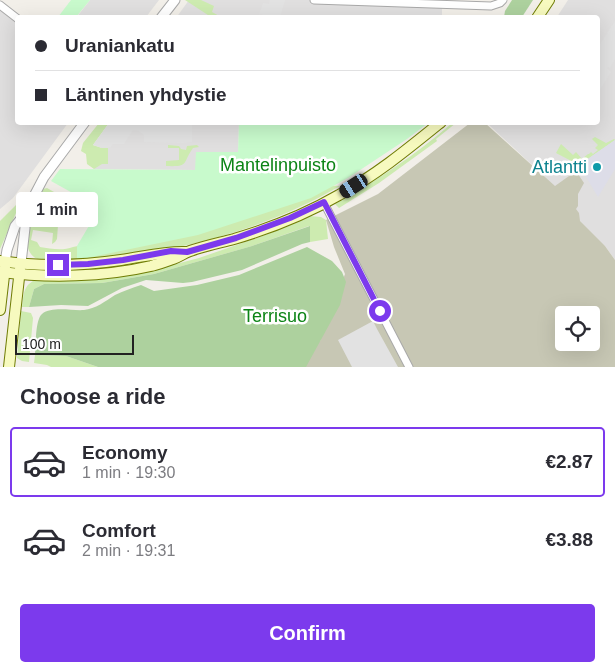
<!DOCTYPE html>
<meta charset="utf-8">
<style>
body{margin:0;font-family:Arial,sans-serif;background:#f2f2f3;color:#2b2b33;height:100vh;display:flex;flex-direction:column;font-size:19px;white-space:nowrap}
*{box-sizing:border-box;margin:0}
p{font-size:16px;color:#7c7c81}
.icon{flex:none;width:28px;height:28px;fill:none;stroke:currentColor;stroke-width:2;stroke-linecap:round;stroke-linejoin:round}
.map{position:relative;height:367px;overflow:hidden}
.details{display:flex;flex-direction:column;background:#fff;flex:1}
.details>*{flex:none}
.banner{position:absolute;left:15px;top:15px;width:585px;height:110px;border-radius:5px;box-shadow:0 5px 20px #0002;display:grid;align-content:center;height:110px;padding:0 20px;background:#fff}
.fabs{position:absolute;left:555px;top:306px;display:grid;gap:10px}
.fabs a{display:grid;place-items:center;width:45px;height:45px;border-radius:5px;background:#fff;box-shadow:0 5px 20px #0002;font-size:25px}
.scale{position:absolute;left:15px;bottom:12px;width:119px;box-sizing:border-box;padding-left:5px;border:2px solid #222;border-top:0;font-size:14px;line-height:18px;white-space:nowrap;color:#222;-webkit-text-stroke:4px #fff;paint-order:stroke}
.end{position:absolute;width:22px;height:22px;margin:-11px;border:6px solid #7c3aed;background:#fff;box-shadow:0 0 0 2px #fff}
.from{border-radius:50%}
.bubble{position:absolute;height:35px;border-radius:5px;background:#fff;box-shadow:0 5px 20px #0002;font-size:16px;font-weight:800;line-height:35px;text-align:center}
.car{position:absolute;width:15px;height:30px;margin:-15px -8px;border-radius:6px;box-shadow:0 0 4px 1px #0007;background:linear-gradient(#222 24%,#8ab4d8 0 40%,#222 0 76%,#8ab4d8 0 86%,#222 0)}
.banner b{display:flex;align-items:center;gap:18px;height:48px;font-size:19px}
.banner b+b{border-top:1px solid #e1e1e2}
.banner i{width:12px;height:12px;background:#2b2b33}
ul{padding:0;list-style:none}
li{display:flex;align-items:center;gap:15px;height:70px;margin:0 10px 8px;padding:0 10px;border:2px solid transparent;border-radius:5px}
li div{flex:1}
li b{display:block;font-size:19px}
li em{font-style:normal;font-weight:800}
li.on{border-color:#7c3aed}
li>.icon{width:45px;height:45px;stroke-width:1.5}
h2{padding:0 20px;font-size:22px;line-height:60px}
.cta{display:flex;gap:10px;margin-top:auto;padding:10px 20px}
.cta a{flex:1;height:58px;border-radius:5px;background:#7c3aed;color:#fff;font-size:20px;font-weight:800;line-height:58px;text-align:center}
.map>svg:first-child{display:block}
</style>
<div class="map">
<svg width="615" height="367" viewBox="0 0 615 367">
<rect width="100%" height="100%" fill="#f2efe9"/>
<g fill="#e0dfdf">
<polygon points="90,0 159,0 146,17 76,18"/>
<polygon points="189,0 442,0 442,17 176,18"/>
<polygon points="568,0 615,0 615,260 605,246 595,240 553,188 531,164 487,123 598,122 598,18 557,17"/>
<polygon points="0,10 17,23 18,122 68,123 13,198 0,209"/>
<polygon points="109,123 239,123 238,152 195,170 94,169"/>
</g>
<path fill="#c7c7b4" fill-rule="evenodd" d="M 470,123 L 485,123 L 555,186 L 576,171 L 584,183 L 578,194 L 578,206 L 576,209 L 579,213 L 580,221 L 605,246 L 615,260 L 615,367 L 265,367 L 320,341 L 345,274 L 334,247 L 326,220 L 378,194 ZM 564,315 L 591,315 L 591,342 L 564,342 Z"/>
<g fill="#cdebb0">
<polygon points="185,0 201,0 214,6 212,12 221,17 211,17"/>
<polygon points="99,123 109,123 93,145 102,148 108,148 108,164 102,164 94,169 87,164 86,154 81,151 83,143"/>
<path d="M 452,123 L 456,123 L 436,139 L 437,141 L 379,183 L 339,208 L 335,204 C 376,181 417,154 452,123 Z"/>
<polygon points="595,137 606,143 614,139 615,140 579,165 556,153 561,144 573,155 576,152 582,159 588,154 589,154 591,152 593,154 598,150 595,148 598,145 592,139"/>
<path d="M 168,145 L 179,146 L 181,149 L 186,150 L 187,146 L 197,145 L 199,147 L 193,148 C 182,163 190,167 166,166 L 166,161 L 179,160 L 179,148 L 168,148 Z"/>
<path d="M 323,185 L 340,186 C 259,233 164,257 71,260 C 59,261 39,265 31,254 C 19,238 36,205 43,189 L 47,188 L 82,208 C 83,212 82,215 79,217 L 75,217 L 72,214 L 63,210 L 64,208 L 48,198 L 42,207 L 48,211 L 46,215 L 57,223 L 58,225 L 57,239 L 55,242 L 52,244 L 53,233 L 33,230 L 31,240 L 37,242 L 40,247 C 51,249 63,251 73,247 L 98,242 Z"/>
<polygon points="18,203 20,204 0,249 0,221"/>
<path d="M 310,216 L 321,217 L 326,220 L 328,239 L 310,242 L 309,226 L 252,246 L 154,274 L 102,283 L 44,284 L 34,289 L 29,307 L 22,307 C 24,292 23,284 40,278 L 157,269 L 199,258 L 268,234 Z"/>
<polygon points="21,311 31,313 33,318 29,362 22,361 17,358"/>
<polygon points="35,355 66,356 98,367 51,367 47,365 34,363"/>
</g>
<g fill="#add19e">
<polygon points="512,0 533,0 522,17 504,17 505,11"/>
<polygon points="310,226 310,242 302,244 242,270 192,282 183,283 146,280 122,288 88,306 61,305 29,307 34,289 44,284 102,283 154,274 252,246"/>
<path d="M 307,247 L 332,261 L 342,272 L 346,282 L 340,305 L 306,367 L 98,367 L 66,356 L 35,355 C 36,345 35,320 42,314 C 52,306 72,311 84,310 C 95,309 106,301 115,295 C 123,291 132,288 141,285 L 154,291 L 197,285 L 239,275 Z"/>
</g>
<g fill="#c8facc">
<polygon points="71,0 90,0 76,17 58,17"/>
<polygon points="239,123 428,123 407,139 348,178 311,198 198,235 77,260 77,246 90,224 96,209 94,205 51,181 60,169 195,170 196,152 238,152"/>
</g>
<g fill="#e2e2e2">
<polygon points="270,0 285,0 280,17 273,17 259,14 263,3 269,4"/>
<polygon points="615,21 615,59 610,68 608,67 607,68 611,72 598,93 598,63 599,61 598,60 598,47"/>
<polygon points="151,122 154,124 157,124 158,123 192,123 192,142 183,143 144,142 144,135 137,130 133,130 124,144 113,144 111,147 108,148 102,148 93,145 109,123"/>
<polygon points="373,321 377,329 398,367 352,367 338,340"/>
</g>
<polygon fill="#dddde8" points="615,140 615,169 598,197 579,165"/>
<g fill="none" stroke-linecap="round" stroke-linejoin="round">
<g stroke="#a9a9a9" stroke-width="9">
<g id="minor">
<polyline points="314,0 491,6 500,3 503,0"/>
<polyline points="0,5 18,19"/>
<polyline points="324,203 409,367"/>
</g>
</g>
<g stroke="#a9a9a9" stroke-width="11">
<g id="tertiary">
<polyline points="161,18 175,0"/>
<polyline points="5,262 7,250 15,226 24,215 44,177 85,122"/>
<polyline points="21,263 25,228 24,215"/>
</g>
</g>
<g stroke="#707d05" stroke-width="12">
<g id="secondary">
<polyline points="537,18 549,0"/>
<path d="M 0,261 C 40,267 80,266 121,260 C 143,257 164,251 186,252"/>
<path d="M 0,272 C 48,278 104,277 151,266 C 158,264 166,262 173,259 C 179,257 184,253 190,251 C 204,246 219,243 234,239 C 268,229 308,213 339,195 C 375,176 409,148 441,122"/>
<polyline points="0,310 5,267"/>
<polyline points="9,367 20,269"/>
</g>
</g>
<use href="#minor" stroke="#fff" stroke-width="7"/>
<use href="#tertiary" stroke="#fff" stroke-width="9"/>
<use href="#secondary" stroke="#f7fabf" stroke-width="10"/>
</g>
<g fill="none" stroke-linecap="round" stroke-linejoin="round">
<polyline stroke="#7c3aed" stroke-width="6" points="58,265 88,264 123,260 171,251 187,252 236,238 290,218 324,202 380,311"/>
</g>
<circle fill="#0f9aa8" stroke="#fff" stroke-width="2" cx="597" cy="167" r="5"/>
<g text-anchor="middle" dominant-baseline="central" stroke-width="5" stroke-linejoin="round" paint-order="stroke">
<g font-size="18" fill="#0c8416" stroke="#fff">
<text x="278" y="165">Mantelinpuisto</text>
<text x="275" y="316">Terrisuo</text>
</g>
<g font-size="18" fill="#0d838f" stroke="#fff" text-anchor="end">
<text x="587" y="167">Atlantti</text>
</g>
</g>
</svg>
<div class="fabs">
<a><svg class="icon" aria-label="locate" viewBox="0 0 24 24"><circle cx="12" cy="12" r="6"/><path d="M12 2v4M12 18v4M2 12h4M18 12h4"/></svg></a>
</div>
<div class="scale">100 m</div>
<i class="end from" style="left:380px;top:311px"></i>
<i class="end" style="left:58px;top:265px"></i>
<div class="bubble" style="left:16px;top:192px;width:82px">1 min</div>
<i class="car" style="left:354px;top:186px;rotate:237deg"></i>
<div class="banner">
<b><i class="from"></i>Uraniankatu</b>
<b><i></i>Läntinen yhdystie</b>
</div>
</div>
<section class="details">
<h2>Choose a ride</h2>
<ul>
<li class="on"><svg class="icon" aria-label="car" viewBox="0 0 24 24"><path d="M5 17H2v-5l4-1 3-4h7l3 4 3 1v5h-3M9 17h6M6 11h13"/><circle cx="7" cy="17" r="2"/><circle cx="17" cy="17" r="2"/></svg><div><b>Economy</b><p>1 min · 19:30</p></div><em>€2.87</em></li>
<li><svg class="icon" aria-label="car" viewBox="0 0 24 24"><path d="M5 17H2v-5l4-1 3-4h7l3 4 3 1v5h-3M9 17h6M6 11h13"/><circle cx="7" cy="17" r="2"/><circle cx="17" cy="17" r="2"/></svg><div><b>Comfort</b><p>2 min · 19:31</p></div><em>€3.88</em></li>
</ul>
<div class="cta"><a>Confirm</a></div>
</section>
